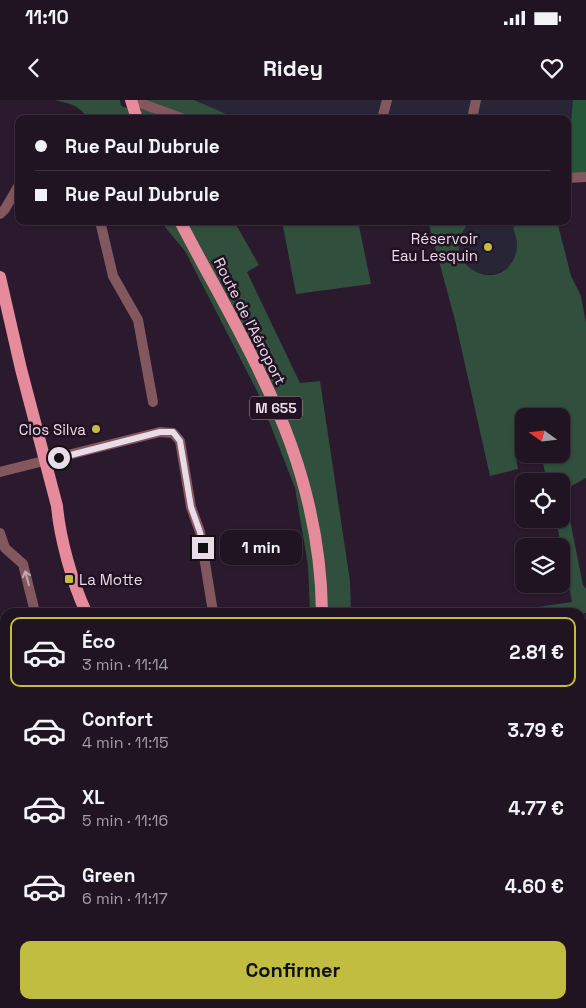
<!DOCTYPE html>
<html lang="fr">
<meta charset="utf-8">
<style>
body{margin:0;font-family:"Space Grotesk",sans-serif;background:#2d202f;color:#f1f3f6;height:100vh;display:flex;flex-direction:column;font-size:19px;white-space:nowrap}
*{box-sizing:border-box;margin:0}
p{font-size:16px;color:#a29ea5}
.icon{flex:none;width:28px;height:28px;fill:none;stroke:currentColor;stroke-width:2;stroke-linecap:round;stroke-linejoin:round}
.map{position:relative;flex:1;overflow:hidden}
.sheet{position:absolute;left:0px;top:508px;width:586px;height:401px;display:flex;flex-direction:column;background:#201322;border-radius:15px 15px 0 0;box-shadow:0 1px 4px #0004,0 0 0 1px #3d3240}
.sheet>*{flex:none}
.top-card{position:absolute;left:15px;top:15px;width:556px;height:110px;border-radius:10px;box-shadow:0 1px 4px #0004,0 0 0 1px #3d3240;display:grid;align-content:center;height:110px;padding:0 20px;background:#201322}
.needle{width:32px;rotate:285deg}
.controls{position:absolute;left:515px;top:308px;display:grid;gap:10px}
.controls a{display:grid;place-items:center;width:55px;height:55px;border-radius:10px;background:#201322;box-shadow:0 1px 4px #0004,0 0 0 1px #3d3240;font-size:25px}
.end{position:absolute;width:22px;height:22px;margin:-11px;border:6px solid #e8dce9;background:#111;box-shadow:0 0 0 2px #111}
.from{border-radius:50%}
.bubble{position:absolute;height:35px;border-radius:10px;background:#201322;box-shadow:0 1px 4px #0004,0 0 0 1px #3d3240;font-size:16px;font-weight:700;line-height:35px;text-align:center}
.top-card b{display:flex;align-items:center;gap:18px;height:48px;font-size:19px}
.top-card b+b{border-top:1px solid #3d3240}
.top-card i{width:12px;height:12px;background:#f1f3f6}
ul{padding:9px 0 0;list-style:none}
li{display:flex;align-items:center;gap:15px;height:70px;margin:0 10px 8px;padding:0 10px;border:2px solid transparent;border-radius:10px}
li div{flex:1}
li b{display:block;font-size:19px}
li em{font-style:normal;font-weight:700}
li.active{border-color:#c1bd40}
li>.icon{width:45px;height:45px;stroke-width:1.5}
.button{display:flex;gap:10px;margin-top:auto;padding:10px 20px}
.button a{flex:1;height:58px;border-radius:10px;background:#c1bd40;color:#111;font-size:20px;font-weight:700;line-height:58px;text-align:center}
.status{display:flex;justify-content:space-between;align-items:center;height:35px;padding:0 25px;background:#201322;direction:ltr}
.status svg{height:14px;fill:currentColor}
header{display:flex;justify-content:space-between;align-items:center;height:65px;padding:0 20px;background:#201322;font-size:22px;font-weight:700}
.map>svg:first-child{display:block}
</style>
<div class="status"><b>11:10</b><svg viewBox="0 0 49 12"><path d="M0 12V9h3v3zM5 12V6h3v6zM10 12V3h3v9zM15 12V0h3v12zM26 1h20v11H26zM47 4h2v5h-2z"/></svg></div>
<header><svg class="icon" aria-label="back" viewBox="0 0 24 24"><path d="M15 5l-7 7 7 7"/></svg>Ridey<svg class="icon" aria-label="heart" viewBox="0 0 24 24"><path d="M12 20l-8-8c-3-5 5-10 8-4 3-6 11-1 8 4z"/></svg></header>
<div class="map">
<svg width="586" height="908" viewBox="0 0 586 908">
<rect width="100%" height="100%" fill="#2b192d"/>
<g fill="#282636">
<polygon points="194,0 573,0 568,55 568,19 238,19"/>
<polygon points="471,121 518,121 513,128 517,137 518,148 509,166 502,171 494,174 481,174 472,170 459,155 459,147 463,130"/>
</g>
<g fill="#304f3c">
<path d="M 55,0 L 120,0 L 121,6 L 141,12 L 141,0 L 194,0 L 238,19 L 88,19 C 80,5 70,4 55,0 Z"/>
<polygon points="160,121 234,121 259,165 247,172 300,283 320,281 350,481 351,512 310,512 308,465 295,388 258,293 185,151"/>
<polygon points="282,121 358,121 371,184 296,194"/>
<path d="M 428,121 L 471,121 C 434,157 491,196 512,162 C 519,150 518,140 513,128 L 518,121 L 557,121 L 571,176 L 581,196 L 586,223 L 586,378 L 564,390 L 583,485 L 586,489 L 586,513 L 503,512 L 572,502 L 556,419 L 561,419 L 561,381 L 547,381 L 541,354 L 561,354 L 561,316 L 524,316 L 524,354 L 532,354 L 516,358 L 518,369 L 490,376 L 455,220 Z"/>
<polygon points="0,623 5,624 5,733 0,731"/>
<path d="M 180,904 L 337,904 L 337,907 C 312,908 264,899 245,908 L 183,908 Z"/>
</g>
<polygon fill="#25563a" points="573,0 586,0 586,73 568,73 568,55"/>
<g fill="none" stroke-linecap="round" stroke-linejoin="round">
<g stroke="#83575e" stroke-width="10">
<polyline points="132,0 184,19"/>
<polyline points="382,19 387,0"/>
<polyline points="472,19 476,0"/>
<polyline points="568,78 586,77"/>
<polyline points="0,114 5,109 19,85"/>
<polyline points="100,121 113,176 138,220 153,302"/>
<polyline points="0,372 160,332 173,333 180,341 191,407 200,432 213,512"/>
<polyline points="0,433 5,448 23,464 35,512"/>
<polyline points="0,523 5,524"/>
<polyline points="0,608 5,609"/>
<polyline points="0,801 5,800"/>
<polyline points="380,904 391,908"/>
<polyline points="49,908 50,904"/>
<polyline points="97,908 99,904"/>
<polyline points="345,908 349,904"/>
<polyline points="359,908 362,904"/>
</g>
<g stroke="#e58b9c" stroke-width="12">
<polyline points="131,0 137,19"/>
<path d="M 180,121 C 207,174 238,225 263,279 C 299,352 321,431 322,512"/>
<path d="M 0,177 L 21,269 L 57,406 C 60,439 72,482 86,512"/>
<polyline points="135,908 136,904"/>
<polyline points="144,908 146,904"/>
</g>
</g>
<defs><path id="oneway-shaft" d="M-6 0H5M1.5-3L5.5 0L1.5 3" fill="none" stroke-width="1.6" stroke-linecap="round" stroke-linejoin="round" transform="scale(1.25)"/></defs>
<use stroke="#c0a7b1" href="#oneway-shaft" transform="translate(27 478) rotate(-105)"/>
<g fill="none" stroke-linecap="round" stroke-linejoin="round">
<polyline stroke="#e8dce9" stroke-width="6" points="59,358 160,332 173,332 180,341 191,407 200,432 203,448"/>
</g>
<g fill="#c1bd40" stroke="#221023" stroke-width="2">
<circle cx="488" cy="147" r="5"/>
<circle cx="96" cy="329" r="5"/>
<rect x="64" y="474" width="10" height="10" rx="2.5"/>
</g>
<g text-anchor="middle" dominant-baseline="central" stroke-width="5" stroke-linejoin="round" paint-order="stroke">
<rect fill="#221023" stroke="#ad9fae" stroke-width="1" x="250" y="296.5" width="52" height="23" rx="4"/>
<g font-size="14" font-weight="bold" fill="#e8dce9">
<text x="276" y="308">M 655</text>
</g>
<g font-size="15" fill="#e8dce9" stroke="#221023" text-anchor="end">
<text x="478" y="138">Réservoir<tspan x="478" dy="17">Eau Lesquin</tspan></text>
<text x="86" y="329">Clos Silva</text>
<text x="79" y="479" text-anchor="start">La Motte</text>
</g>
<g font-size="15" fill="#e8dce9" stroke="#221023">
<text transform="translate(250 221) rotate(63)">Route de l'Aéroport</text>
</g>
</g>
</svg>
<div class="controls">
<a><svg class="needle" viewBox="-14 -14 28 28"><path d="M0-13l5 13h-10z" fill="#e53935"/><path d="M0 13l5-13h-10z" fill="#a29ea5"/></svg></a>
<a><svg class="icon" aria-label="locate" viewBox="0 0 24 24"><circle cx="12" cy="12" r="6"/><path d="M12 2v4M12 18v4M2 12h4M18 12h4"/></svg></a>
<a><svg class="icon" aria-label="layers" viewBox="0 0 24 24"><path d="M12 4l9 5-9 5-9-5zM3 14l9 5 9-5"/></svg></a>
</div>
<i class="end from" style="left:59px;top:358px"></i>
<i class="end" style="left:203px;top:448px"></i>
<div class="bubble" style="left:220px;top:430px;width:82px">1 min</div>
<div class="top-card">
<b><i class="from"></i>Rue Paul Dubrule</b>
<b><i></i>Rue Paul Dubrule</b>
</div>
<section class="sheet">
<ul>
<li class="active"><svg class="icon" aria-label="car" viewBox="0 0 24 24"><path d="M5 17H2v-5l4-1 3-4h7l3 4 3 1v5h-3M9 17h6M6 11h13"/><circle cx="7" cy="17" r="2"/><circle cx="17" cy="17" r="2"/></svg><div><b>Éco</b><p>3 min · 11:14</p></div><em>2.81 €</em></li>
<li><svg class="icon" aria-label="car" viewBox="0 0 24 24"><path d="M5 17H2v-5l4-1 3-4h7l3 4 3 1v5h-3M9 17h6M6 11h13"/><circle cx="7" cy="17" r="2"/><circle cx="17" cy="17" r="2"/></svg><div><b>Confort</b><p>4 min · 11:15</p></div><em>3.79 €</em></li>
<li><svg class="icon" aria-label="car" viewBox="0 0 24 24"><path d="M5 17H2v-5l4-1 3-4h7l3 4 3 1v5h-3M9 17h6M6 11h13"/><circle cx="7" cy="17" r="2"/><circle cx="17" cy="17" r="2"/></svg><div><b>XL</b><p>5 min · 11:16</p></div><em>4.77 €</em></li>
<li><svg class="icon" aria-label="car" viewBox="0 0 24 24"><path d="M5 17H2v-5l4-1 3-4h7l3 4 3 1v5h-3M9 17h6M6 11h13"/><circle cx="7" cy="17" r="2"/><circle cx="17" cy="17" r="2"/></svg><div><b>Green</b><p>6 min · 11:17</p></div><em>4.60 €</em></li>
</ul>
<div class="button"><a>Confirmer</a></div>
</section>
</div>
